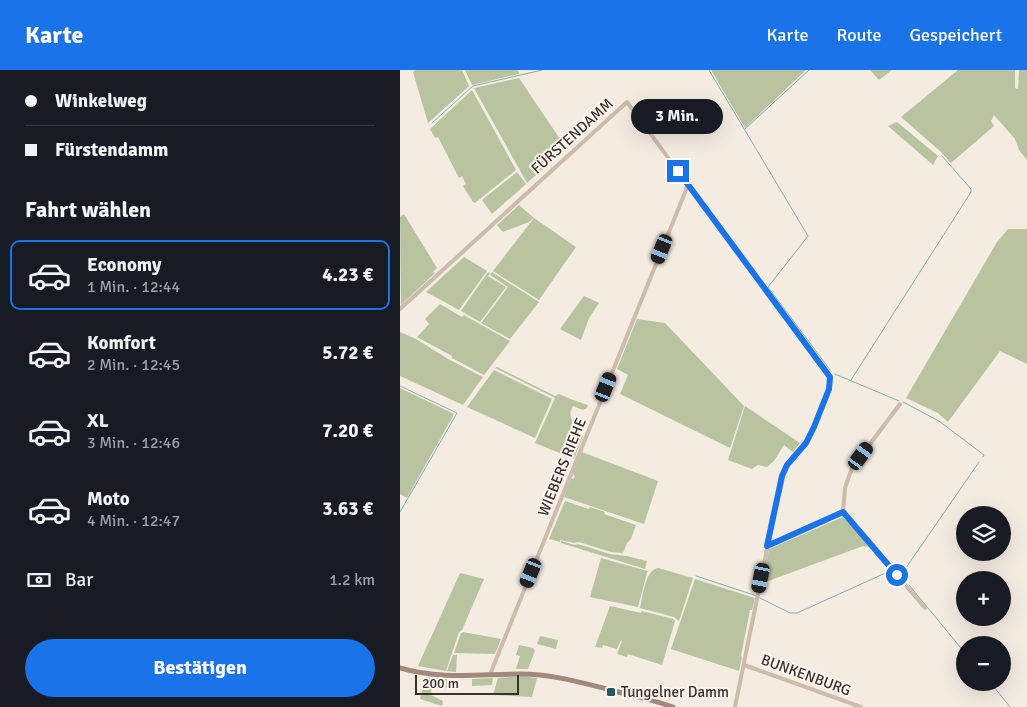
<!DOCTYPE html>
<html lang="de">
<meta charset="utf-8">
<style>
body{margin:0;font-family:Signika,sans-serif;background:#242831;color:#f1f3f6;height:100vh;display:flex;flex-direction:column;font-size:19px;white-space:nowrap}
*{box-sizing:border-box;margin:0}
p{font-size:16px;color:#9ea1a6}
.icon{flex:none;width:28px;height:28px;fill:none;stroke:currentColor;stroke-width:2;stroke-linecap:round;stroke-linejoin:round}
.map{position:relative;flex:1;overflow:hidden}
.details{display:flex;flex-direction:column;background:#171b24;width:400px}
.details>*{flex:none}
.guide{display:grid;align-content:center;height:110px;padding:0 25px;background:#171b24}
.tools{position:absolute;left:556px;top:436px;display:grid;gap:10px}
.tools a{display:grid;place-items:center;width:55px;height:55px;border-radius:50%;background:#171b24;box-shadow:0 5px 20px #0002;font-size:25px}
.scale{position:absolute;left:15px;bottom:12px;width:104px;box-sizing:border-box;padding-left:5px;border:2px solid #3b302b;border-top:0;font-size:14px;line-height:18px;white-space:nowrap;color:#3b302b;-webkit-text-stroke:4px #fbf5ee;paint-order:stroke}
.end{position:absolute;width:22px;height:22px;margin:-11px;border:6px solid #1a73e8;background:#fff;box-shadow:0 0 0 2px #fff}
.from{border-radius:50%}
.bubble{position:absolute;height:35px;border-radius:18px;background:#171b24;box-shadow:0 5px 20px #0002;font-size:16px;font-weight:700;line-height:35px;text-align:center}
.car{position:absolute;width:15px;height:30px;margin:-15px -8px;border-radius:6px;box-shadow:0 0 4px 1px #0007;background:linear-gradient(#222 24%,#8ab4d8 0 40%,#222 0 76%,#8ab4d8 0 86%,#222 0)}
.guide b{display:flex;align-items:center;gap:18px;height:48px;font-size:19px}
.guide b+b{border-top:1px solid #363941}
.guide i{width:12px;height:12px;background:#f1f3f6}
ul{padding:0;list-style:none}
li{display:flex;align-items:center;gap:15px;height:70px;margin:0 10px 8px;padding:0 15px;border:2px solid transparent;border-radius:10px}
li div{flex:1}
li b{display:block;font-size:19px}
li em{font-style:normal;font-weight:700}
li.selected{border-color:#1a73e8}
li>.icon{width:45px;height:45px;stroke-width:1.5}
h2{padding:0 25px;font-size:22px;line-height:60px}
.pay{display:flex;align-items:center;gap:12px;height:55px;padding:0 25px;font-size:19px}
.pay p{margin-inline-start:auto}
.primary-button{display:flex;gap:10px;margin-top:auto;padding:10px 25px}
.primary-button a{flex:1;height:58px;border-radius:30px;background:#1a73e8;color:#fff;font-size:20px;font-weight:700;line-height:58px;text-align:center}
header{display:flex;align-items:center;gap:30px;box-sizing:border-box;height:70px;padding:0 25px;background:#1a73e8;color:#fff}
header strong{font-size:24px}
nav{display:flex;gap:28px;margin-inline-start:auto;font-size:18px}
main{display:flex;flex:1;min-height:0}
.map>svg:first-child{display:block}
</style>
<header>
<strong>Karte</strong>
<nav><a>Karte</a><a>Route</a><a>Gespeichert</a></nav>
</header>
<main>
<section class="details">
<div class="guide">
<b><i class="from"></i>Winkelweg</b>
<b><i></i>Fürstendamm</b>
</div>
<h2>Fahrt wählen</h2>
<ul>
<li class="selected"><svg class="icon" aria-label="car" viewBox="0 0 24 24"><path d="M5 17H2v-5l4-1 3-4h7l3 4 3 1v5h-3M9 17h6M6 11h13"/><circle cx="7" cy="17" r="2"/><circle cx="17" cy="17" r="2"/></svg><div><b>Economy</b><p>1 Min. · 12:44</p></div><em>4.23 €</em></li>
<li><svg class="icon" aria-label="car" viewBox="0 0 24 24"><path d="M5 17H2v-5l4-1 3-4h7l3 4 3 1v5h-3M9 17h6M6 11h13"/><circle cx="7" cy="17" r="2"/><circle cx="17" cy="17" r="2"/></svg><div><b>Komfort</b><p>2 Min. · 12:45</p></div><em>5.72 €</em></li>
<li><svg class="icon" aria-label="car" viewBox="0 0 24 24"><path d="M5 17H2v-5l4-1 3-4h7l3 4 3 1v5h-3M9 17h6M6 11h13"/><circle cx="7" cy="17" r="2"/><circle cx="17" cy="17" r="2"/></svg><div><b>XL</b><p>3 Min. · 12:46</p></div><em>7.20 €</em></li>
<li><svg class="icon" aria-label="car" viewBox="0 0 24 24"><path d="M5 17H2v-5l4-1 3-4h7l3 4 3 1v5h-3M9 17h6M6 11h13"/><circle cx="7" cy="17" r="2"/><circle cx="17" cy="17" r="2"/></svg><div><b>Moto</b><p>4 Min. · 12:47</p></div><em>3.63 €</em></li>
</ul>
<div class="pay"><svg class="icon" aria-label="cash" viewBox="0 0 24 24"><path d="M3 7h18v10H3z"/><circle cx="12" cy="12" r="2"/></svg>Bar<p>1.2 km</p></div>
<div class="primary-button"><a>Bestätigen</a></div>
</section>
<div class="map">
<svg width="627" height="637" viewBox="0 0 627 637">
<rect width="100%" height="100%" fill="#f4ebe1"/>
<g fill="#b8c4a0">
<polygon points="15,0 62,0 69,16 28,53 13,2"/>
<polygon points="65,0 118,0 119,4 72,15"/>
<polygon points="311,0 406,0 345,58"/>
<polygon points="470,0 492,0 479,10"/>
<polygon points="558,0 615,0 615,18 618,19 619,0 627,0 627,90 619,80 615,69 594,45 591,51 594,56 551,93 540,81 501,47"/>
<polygon points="119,8 166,78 127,113 74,18"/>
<polygon points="72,20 116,100 75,133 73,132 63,116 66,114 62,106 59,108 38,67 35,68 30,59"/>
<polygon points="497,52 538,86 533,95 488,56"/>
<polygon points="117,102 126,114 92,144 82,130"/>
<polygon points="119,135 134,148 129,152 103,162 97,155"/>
<polygon points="4,144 37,198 33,202 35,203 1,235 0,147"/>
<polygon points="134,148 176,177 139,230 93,201"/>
<polygon points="608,159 627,159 627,294 600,281 548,352 538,343 506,328 597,172"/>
<polygon points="64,187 87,201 59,240 26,222"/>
<polygon points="88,202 90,203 88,206 106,217 80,252 61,241"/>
<polygon points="92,202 139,232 110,269 81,253 108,217 90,205"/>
<polygon points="184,226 199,233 189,248 181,270 160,259"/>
<polygon points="40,234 62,247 64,245 110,271 84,305 52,288 52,286 17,267 29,254 25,249"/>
<polygon points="237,249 265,253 344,336 330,378 220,324 228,305 217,299"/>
<polygon points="0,262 16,269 48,289 83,307 63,335 0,306"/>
<path d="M 97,297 L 155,326 L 159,324 L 173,330 L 188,335 L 187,338 L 183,340 L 173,336 C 169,343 170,348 175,356 L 172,362 L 183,366 L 174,389 L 135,373 L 155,328 L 95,298 Z"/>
<polygon points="94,300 152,329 135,368 67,337"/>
<polygon points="0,318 54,344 7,428 0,424"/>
<polygon points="345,336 400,373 393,382 384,375 374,391 367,397 358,395 352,399 328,390"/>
<polygon points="182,382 258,411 244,454 164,427 171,408 173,409 175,407 173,403"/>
<polygon points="165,431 189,439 190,437 205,442 204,444 236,455 231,469 227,473 223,483 211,482 179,472 174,473 160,470 160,472 149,469"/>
<polygon points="443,447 457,462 469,477 463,476 363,513 369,479"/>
<polygon points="161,471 175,475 178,474 210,484 227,486 247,491 245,499 161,473"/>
<polygon points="201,488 248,501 247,503 238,537 190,527"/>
<path d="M 258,498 L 293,508 L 279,551 L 274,547 L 240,538 C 243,526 245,500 258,498 Z"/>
<polygon points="60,503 84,509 62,560 59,562 46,601 18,596"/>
<polygon points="295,509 355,528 352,540 350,540 341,586 342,587 339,601 271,579"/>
<polygon points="210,536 241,543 242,541 273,549 275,551 262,595 228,584 227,587 217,584 222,571 221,570 217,579 203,575 202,578 195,577"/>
<polygon points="63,562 101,569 95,584 54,583 61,563"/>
<polygon points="140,566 158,570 156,579 137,574"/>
<polygon points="119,575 133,578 135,581 128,599 116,599 120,586 116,585"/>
<polygon points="53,585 57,585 56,602 47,601"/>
<polygon points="121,606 137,608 132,627 93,625 98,608"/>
<polygon points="25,607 47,609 49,614 46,618 39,614 32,617 31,625 43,631 42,636 20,629"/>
<polygon points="93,608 92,615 72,616 72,609"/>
</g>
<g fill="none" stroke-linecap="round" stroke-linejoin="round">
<g stroke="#7fb0b2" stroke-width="1">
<polyline points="309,0 408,166 368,217 430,300"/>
<polyline points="32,53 73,16 142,0"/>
<polyline points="345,59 409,0"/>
<polyline points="435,304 499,331"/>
<polyline points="451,310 571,122 571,119 542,86"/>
<polyline points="0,316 57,343 0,442"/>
<polyline points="503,332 539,351 584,385 583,387"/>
<polyline points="495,498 497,500"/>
<polyline points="296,506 354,525 390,543 397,543 490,501"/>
<polyline points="506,511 501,505 579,392"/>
<polyline points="509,515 565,583"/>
<polyline points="590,612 610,637"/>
</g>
<g stroke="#cdbbac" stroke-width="4">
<polyline points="0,239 227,32 430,307 429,319 414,357 406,373 387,395 382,406 335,637"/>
<polyline points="443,442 525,538"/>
<polyline points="367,476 443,442 445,418 452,398 500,334"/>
<polyline points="344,595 461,637"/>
<polyline points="91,605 91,602 288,115"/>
</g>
<path stroke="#a18a7d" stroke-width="5" d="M 0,598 C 40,610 80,604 121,604 C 150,604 179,612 207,619 C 229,625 251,629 273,637"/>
</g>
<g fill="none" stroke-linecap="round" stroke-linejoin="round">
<polyline stroke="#1a73e8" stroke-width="6" points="278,101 430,307 429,319 414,357 406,373 387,395 382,406 367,476 443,442 497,505"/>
</g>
<rect fill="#1f5a5e" stroke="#fbf5ee" stroke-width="2" x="206" y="617" width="10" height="10" rx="2.5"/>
<g text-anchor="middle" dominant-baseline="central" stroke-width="4" stroke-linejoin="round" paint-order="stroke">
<g font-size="15" fill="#3b302b" stroke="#fbf5ee">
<text transform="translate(172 66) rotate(-42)">FÜRSTENDAMM</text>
<text transform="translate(162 397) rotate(-68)">WIEBERS RIEHE</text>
<text transform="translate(406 605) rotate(20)">BUNKENBURG</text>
</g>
<g font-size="15" fill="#3b302b" stroke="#fbf5ee" text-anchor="start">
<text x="221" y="622">Tungelner Damm</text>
</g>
</g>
</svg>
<div class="tools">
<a><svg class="icon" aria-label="layers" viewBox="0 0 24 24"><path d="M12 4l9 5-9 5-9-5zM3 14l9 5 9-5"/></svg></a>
<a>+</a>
<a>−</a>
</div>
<div class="scale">200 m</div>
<i class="end from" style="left:497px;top:505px"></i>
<i class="end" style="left:278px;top:101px"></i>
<div class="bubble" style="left:231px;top:29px;width:92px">3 Min.</div>
<i class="car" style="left:262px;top:179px;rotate:202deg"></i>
<i class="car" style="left:206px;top:317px;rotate:22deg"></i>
<i class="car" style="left:461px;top:386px;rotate:36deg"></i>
<i class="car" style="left:131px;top:503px;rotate:202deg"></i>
<i class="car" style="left:361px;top:508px;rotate:191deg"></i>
</div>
</main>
